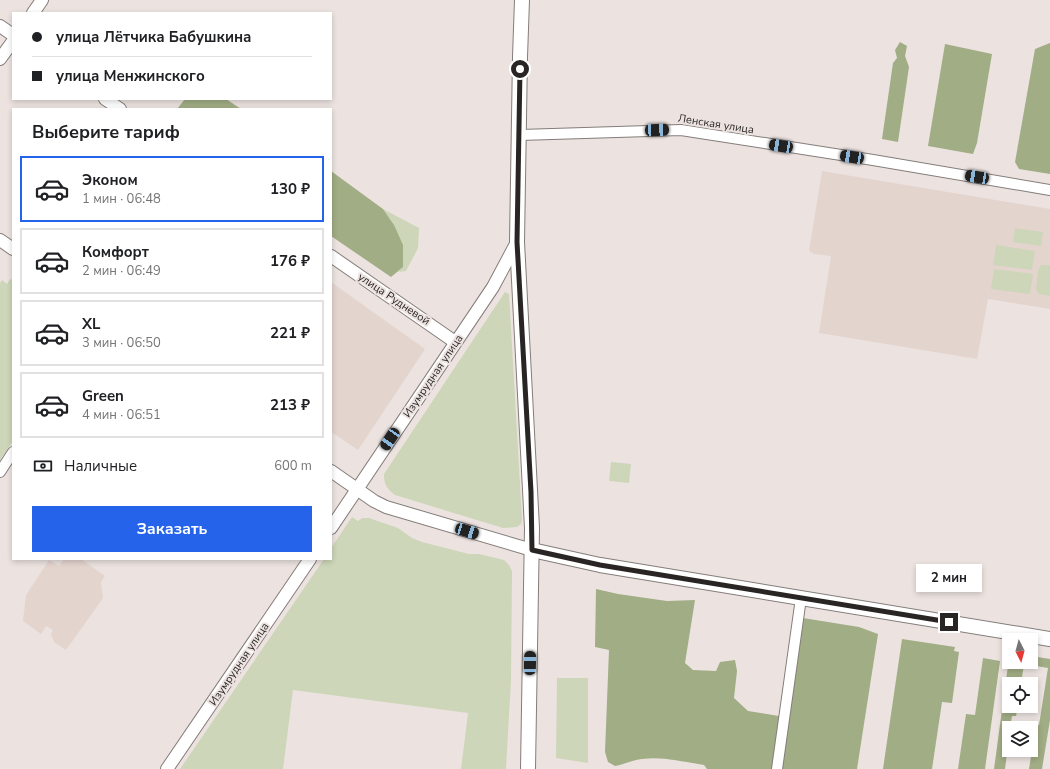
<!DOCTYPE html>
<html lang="ru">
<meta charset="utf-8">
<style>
body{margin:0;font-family:"Nunito Sans",sans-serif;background:#f2f2f2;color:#202124;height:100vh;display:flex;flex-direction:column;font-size:15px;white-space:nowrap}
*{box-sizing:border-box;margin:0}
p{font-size:13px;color:#757577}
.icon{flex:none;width:22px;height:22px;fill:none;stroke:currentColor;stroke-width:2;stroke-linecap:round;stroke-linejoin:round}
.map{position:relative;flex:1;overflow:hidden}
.drawer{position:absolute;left:12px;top:108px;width:320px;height:452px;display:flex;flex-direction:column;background:#fff;border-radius:0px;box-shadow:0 2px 6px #0003}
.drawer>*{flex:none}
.hud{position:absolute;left:12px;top:12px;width:320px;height:88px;border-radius:0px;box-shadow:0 2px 6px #0003;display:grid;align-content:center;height:88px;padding:0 20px;background:#fff}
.needle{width:26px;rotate:174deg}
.tools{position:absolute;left:1002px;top:633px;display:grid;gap:8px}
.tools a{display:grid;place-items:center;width:36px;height:36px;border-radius:0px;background:#fff;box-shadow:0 2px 6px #0003;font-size:20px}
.end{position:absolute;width:18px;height:18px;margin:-9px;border:5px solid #282524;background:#fff;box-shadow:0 0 0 2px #fff}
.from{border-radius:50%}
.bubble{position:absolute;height:28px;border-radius:0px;background:#fff;box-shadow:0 2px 6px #0003;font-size:13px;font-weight:700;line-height:28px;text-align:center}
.car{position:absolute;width:12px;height:24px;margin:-12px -6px;border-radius:5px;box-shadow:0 0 3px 1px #0007;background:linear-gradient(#222 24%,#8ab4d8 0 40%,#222 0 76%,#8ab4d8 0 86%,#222 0)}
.hud b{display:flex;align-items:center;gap:14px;height:38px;font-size:15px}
.hud b+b{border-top:1px solid #e0e0e0}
.hud i{width:10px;height:10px;background:#202124}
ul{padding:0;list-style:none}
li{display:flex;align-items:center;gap:12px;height:66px;margin:0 8px 6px;padding:0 12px;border:2px solid #e0e0e0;border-radius:0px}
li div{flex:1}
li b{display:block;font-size:15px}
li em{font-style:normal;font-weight:700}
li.on{border-color:#2563eb}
li>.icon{width:36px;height:36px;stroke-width:1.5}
h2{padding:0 20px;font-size:18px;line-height:48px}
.pay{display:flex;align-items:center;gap:10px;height:44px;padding:0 20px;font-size:15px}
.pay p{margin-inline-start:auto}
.button{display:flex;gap:8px;margin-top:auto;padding:8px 20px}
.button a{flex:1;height:46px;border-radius:0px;background:#2563eb;color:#fff;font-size:16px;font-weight:700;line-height:46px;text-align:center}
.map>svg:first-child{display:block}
</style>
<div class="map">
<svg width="1050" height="769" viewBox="0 0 1050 769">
<rect width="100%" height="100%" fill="#ece3e0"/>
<g fill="#e4d4ce">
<polygon points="822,171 1050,209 1050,309 988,299 977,359 819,333 831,256 814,254 809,251"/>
<polygon points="331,282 425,349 358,450 333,433 331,434"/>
<polygon points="64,559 81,559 105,576 101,582 103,598 66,650 54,642 51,634 53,630 46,626 41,634 23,621 26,595 49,560 59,566"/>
</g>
<g fill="#cdd6b8">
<polygon points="383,209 419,228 418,248 406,271 398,272 403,267 394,225"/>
<polygon points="1015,228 1043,232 1041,246 1013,242"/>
<polygon points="996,245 1035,251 1032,270 993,265"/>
<polygon points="1041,265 1050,265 1050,296 1039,294 1036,289 1038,271"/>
<polygon points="994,269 1033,274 1030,294 991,289"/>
<polygon points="10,279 13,280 13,441 0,460 0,283 2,280 7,284"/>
<path d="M 505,292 L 509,294 L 522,519 L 521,524 L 517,527 L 503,528 L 395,495 C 386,488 384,484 384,474 Z"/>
<polygon points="611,462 631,464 629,483 609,481"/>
<polygon points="352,517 358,521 362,518 369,518 398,528 412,538 422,542 469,554 479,554 504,560 509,565 512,571 511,680 506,769 461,769 468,713 293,690 283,769 180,769 324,559 331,559 331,548"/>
<polygon points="557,678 588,678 588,763 556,758"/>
</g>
<g fill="#a1ad85">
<polygon points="900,42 907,46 905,56 909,67 898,142 882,139 893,63 897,58 895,50"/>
<polygon points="1050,43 1050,174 1019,169 1015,162 1035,49"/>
<polygon points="945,44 992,54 977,143 973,154 928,146"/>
<polygon points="185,99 226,99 241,109 177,109"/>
<polygon points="331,171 383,209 394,225 403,245 403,267 391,277 331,236"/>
<path d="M 596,589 L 618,594 L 667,601 L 695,600 L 685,663 L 693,670 L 716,671 L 720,662 L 735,660 L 737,671 L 734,698 L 748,711 L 779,716 L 772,769 L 707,769 L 704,765 C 684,762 662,756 642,759 C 633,760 625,764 615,766 L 608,762 L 605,752 L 609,650 L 595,647 Z"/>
<polygon points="803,618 859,627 878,634 857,769 780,769"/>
<polygon points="902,639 955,647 954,651 959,652 952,703 942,702 932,769 883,769"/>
<polygon points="1031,656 1050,659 1050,720 1042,769 1029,769 1036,725 1039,725 1048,668 1024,664 1021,684 1009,684 1009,706 1018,706 1016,716 1012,716 1010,728 1009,728 1009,738 1005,769 994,769 1009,658 1009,662 1031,662"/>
<polygon points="983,658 1000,661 985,769 958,769 966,714 975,715"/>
</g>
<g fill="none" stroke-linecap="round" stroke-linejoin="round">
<g stroke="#847d7a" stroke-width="12">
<g id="minor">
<polyline points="520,135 681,130 873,160 1050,190"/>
<polyline points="0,472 13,452"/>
<polyline points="777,769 801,598"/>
</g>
</g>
<g stroke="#847d7a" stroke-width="14">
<g id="tertiary">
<polyline points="33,13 42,0"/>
<polyline points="0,26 13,35"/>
<polyline points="0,59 13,41"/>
<polyline points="105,99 120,109"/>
<polyline points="0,240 13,249"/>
<polyline points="331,256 455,342"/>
<polyline points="331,471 374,501 386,507 532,550"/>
<polyline points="331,528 493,287 517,242"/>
<polyline points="167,769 310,559"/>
</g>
</g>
<g stroke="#847d7a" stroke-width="16">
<g id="secondary">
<polyline points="522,0 520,57 517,242 532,528 528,769"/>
<polyline points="532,550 600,565 1050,639"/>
</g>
</g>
<use href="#minor" stroke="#fff" stroke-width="10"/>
<use href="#tertiary" stroke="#fff" stroke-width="12"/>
<use href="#secondary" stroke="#fff" stroke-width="14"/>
</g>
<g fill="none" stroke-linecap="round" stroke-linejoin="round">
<polyline stroke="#282524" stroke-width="5" points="520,69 517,242 531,492 532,550 600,565 949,622"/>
</g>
<g text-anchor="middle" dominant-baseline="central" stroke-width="4" stroke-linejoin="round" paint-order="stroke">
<g font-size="11" fill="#282524" stroke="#ece3e0">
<text transform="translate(716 124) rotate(9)">Ленская улица</text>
<text transform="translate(394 299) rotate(34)">улица Рудневой</text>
<text transform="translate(433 376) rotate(-56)">Изумрудная улица</text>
<text transform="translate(239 664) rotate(-56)">Изумрудная улица</text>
</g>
</g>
</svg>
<div class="tools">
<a><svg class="needle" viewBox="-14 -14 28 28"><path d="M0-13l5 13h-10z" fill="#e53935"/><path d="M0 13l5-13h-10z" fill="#757577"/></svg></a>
<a><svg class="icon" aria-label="locate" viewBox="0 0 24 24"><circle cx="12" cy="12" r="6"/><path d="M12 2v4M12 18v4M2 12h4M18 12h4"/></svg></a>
<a><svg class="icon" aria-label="layers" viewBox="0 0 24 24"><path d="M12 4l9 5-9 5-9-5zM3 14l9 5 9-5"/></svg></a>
</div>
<i class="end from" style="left:520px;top:69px"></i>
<i class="end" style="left:949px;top:622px"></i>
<div class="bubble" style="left:916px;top:564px;width:66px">2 мин</div>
<i class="car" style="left:657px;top:130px;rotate:88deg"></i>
<i class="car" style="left:781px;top:146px;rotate:279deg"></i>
<i class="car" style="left:852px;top:157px;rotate:279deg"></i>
<i class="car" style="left:977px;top:177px;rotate:279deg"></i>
<i class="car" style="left:390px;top:439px;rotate:214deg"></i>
<i class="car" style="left:467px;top:531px;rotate:107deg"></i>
<i class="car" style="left:530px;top:663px;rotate:1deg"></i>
<div class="hud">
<b><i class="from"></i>улица Лётчика Бабушкина</b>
<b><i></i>улица Менжинского</b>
</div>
<section class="drawer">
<h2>Выберите тариф</h2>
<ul>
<li class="on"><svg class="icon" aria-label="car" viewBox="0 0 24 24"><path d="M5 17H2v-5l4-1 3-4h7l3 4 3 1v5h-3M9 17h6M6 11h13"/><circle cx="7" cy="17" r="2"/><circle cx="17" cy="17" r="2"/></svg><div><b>Эконом</b><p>1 мин · 06:48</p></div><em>130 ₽</em></li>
<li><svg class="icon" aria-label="car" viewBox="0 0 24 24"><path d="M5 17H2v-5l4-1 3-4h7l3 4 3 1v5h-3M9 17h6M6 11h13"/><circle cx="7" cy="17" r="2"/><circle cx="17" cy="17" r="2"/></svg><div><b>Комфорт</b><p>2 мин · 06:49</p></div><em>176 ₽</em></li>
<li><svg class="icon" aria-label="car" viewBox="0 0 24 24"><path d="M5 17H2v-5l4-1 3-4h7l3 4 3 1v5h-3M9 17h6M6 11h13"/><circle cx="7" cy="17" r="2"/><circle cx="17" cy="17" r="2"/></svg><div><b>XL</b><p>3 мин · 06:50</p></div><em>221 ₽</em></li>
<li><svg class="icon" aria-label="car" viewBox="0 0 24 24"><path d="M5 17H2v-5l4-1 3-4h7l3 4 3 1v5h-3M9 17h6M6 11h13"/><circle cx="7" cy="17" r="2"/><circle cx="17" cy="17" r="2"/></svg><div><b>Green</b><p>4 мин · 06:51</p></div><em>213 ₽</em></li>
</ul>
<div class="pay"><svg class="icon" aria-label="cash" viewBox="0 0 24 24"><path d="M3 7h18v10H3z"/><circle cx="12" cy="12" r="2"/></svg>Наличные<p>600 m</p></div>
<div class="button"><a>Заказать</a></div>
</section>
</div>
